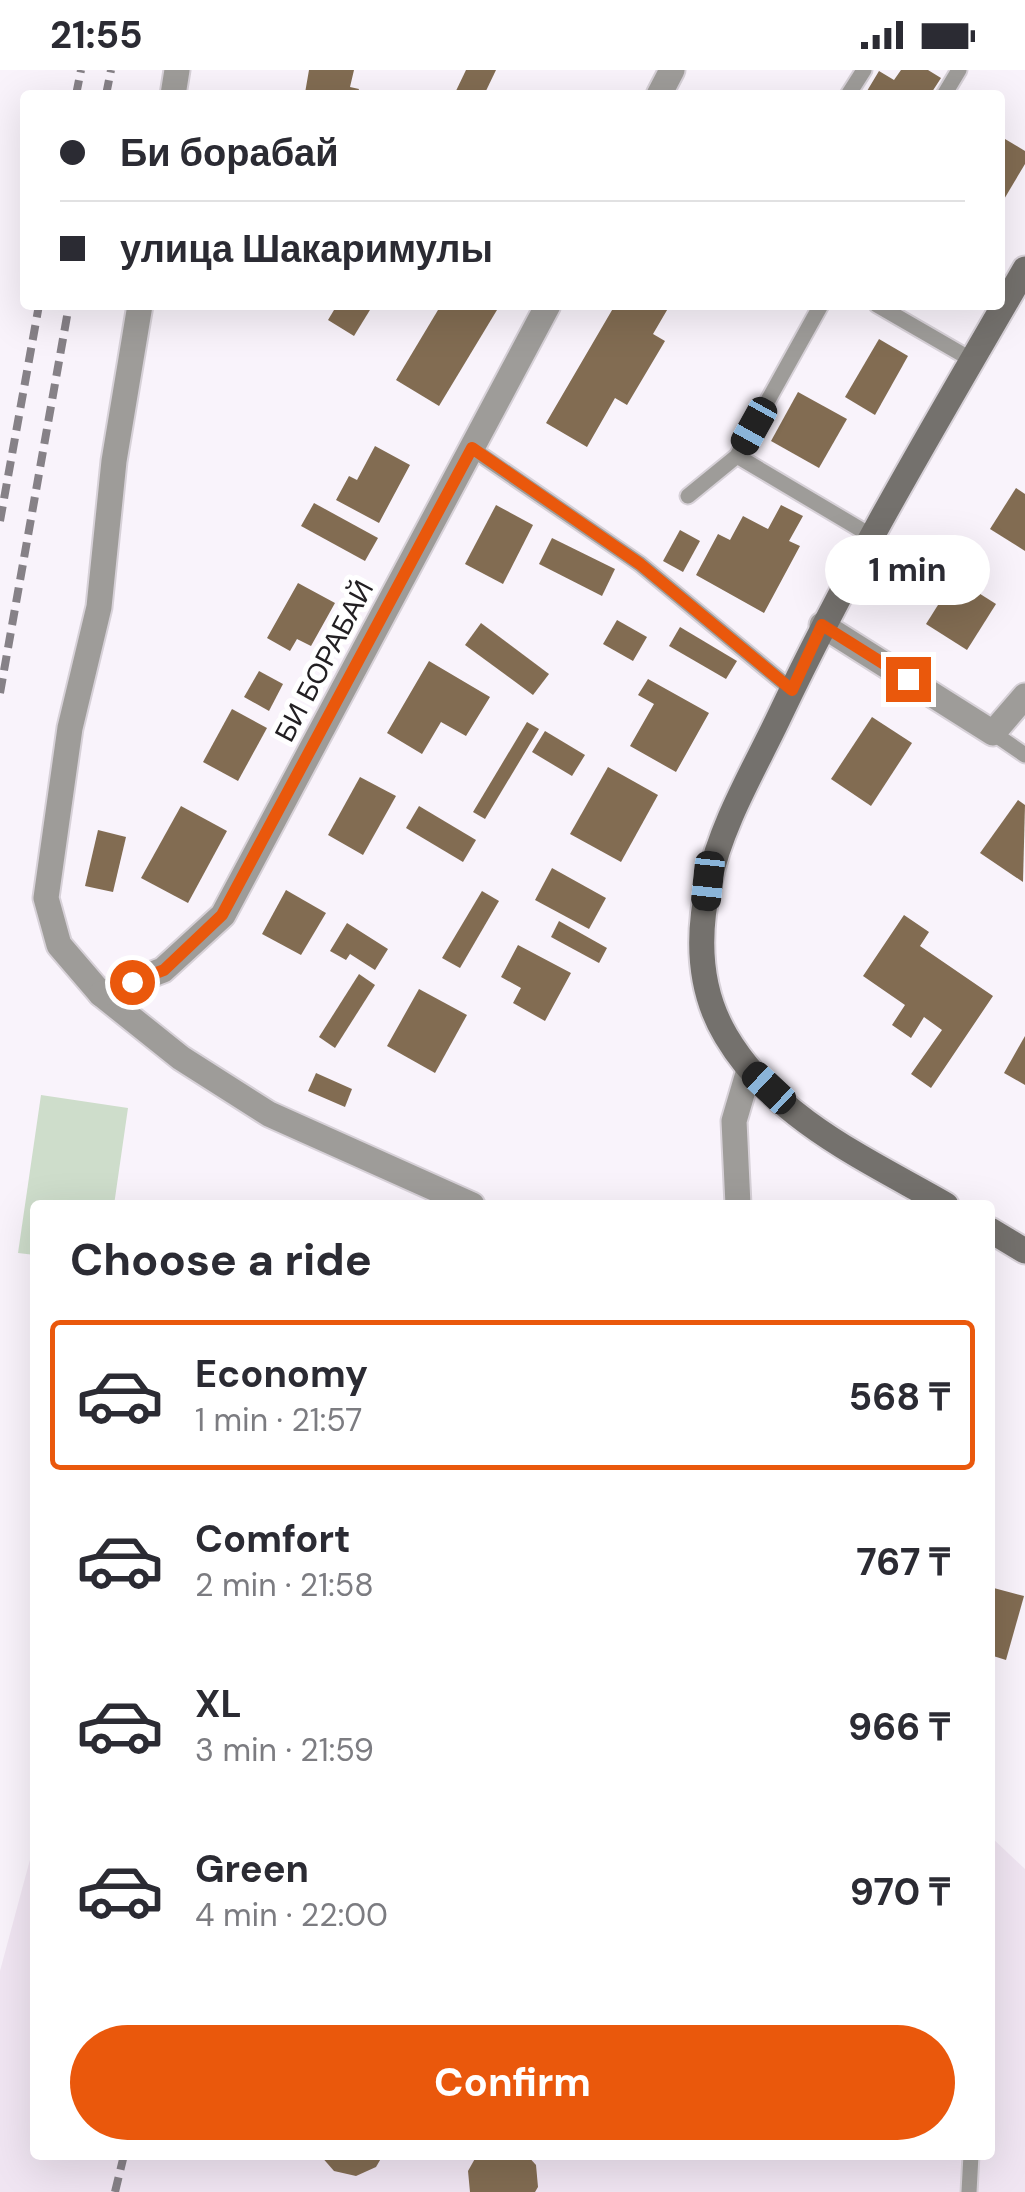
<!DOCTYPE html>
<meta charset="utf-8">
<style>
body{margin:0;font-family:"DM Sans",sans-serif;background:#f2f2f3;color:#2b2b33;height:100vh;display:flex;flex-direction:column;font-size:38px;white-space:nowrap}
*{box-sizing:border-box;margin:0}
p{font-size:32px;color:#7c7c81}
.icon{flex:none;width:55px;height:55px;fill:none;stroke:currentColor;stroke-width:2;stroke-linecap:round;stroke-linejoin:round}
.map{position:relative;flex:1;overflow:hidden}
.sheet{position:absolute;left:30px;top:1130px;width:965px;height:960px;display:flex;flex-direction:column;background:#fff;border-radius:10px;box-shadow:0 10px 40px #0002}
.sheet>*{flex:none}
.top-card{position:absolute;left:20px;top:20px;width:985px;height:220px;border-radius:10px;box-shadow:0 10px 40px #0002;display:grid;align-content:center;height:220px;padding:0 40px;background:#fff}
.end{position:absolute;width:45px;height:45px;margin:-22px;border:12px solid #ea580c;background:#fff;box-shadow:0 0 0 5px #fff}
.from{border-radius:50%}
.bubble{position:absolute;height:70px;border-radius:35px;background:#fff;box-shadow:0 10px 40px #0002;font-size:32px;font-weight:700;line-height:70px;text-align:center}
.car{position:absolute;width:30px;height:60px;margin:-30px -15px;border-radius:12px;box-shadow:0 0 8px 2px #0007;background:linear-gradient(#222 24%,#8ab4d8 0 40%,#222 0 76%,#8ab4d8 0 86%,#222 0)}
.top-card b{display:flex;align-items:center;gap:35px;height:95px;font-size:38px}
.top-card b+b{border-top:2px solid #e1e1e2}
.top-card i{width:25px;height:25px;background:#2b2b33}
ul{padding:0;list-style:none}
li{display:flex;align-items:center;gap:30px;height:150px;margin:0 20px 15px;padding:0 20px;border:5px solid transparent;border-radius:10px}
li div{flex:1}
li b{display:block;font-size:38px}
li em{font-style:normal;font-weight:700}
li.active{border-color:#ea580c}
li>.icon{width:90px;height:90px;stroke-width:1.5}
h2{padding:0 40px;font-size:45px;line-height:120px}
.primary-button{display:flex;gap:20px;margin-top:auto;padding:20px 40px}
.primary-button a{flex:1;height:115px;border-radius:60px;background:#ea580c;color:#fff;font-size:40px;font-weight:700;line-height:115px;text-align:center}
.status{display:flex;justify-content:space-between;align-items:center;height:70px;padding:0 50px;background:#fff;direction:ltr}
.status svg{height:28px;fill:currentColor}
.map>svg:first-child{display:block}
</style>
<div class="status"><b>21:55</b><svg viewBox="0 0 49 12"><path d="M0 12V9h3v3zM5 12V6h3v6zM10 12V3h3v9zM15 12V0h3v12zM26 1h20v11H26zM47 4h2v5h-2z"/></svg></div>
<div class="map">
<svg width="1025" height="2122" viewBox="0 0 1025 2122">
<rect width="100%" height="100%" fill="#f9f3fb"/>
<polygon fill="#f0e5f2" points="990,1766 1025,1799 1025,2122 0,2122 0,1901 35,1771 35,2085 990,2085"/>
<polygon fill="#ceddcb" points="41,1025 128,1038 114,1135 35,1135 35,1185 18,1183"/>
<g fill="#826c52">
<polygon points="309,0 354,0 350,17 359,19 357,25 305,23"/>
<polygon points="466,0 496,0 484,25 454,25"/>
<polygon points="901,0 928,0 941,8 930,25 873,25 867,21 879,1 894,10"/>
<polygon points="1000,66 1025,81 1025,94 1000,136"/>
<polygon points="337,235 373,235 354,266 328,250"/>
<polygon points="441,235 500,235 439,336 396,310"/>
<polygon points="615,235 670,235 653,264 665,271 627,335 615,328 587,377 546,353"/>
<polygon points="879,269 908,286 875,345 845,327"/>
<polygon points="798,322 847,349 819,398 771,371"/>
<polygon points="375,376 410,395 379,453 336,430 349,406 357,410"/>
<polygon points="1016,418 1025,424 1025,481 990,459"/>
<polygon points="314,433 378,468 365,491 301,456"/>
<polygon points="496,435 533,455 503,514 465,494"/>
<polygon points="781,435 803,446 789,471 800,476 764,543 696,505 718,464 730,470 743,446 768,459"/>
<polygon points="680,460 700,471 683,502 663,491"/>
<polygon points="552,468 615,499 602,526 539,494"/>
<polygon points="955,508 996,534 967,580 926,554"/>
<polygon points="298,513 335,533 311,576 297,569 290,581 267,568"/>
<polygon points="617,550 647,567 633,591 603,574"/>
<polygon points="481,553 549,604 533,625 465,575"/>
<polygon points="680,557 737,591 726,609 669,576"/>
<polygon points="429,591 490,627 466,666 441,652 422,684 387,663"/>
<polygon points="259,601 283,614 269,641 244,627"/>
<polygon points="648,609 709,643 676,702 630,676 654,634 638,625"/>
<polygon points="232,639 267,658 238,711 203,692"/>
<polygon points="872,647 912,673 871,736 831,709"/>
<polygon points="527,652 539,659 485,749 473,742"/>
<polygon points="545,661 585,685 572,706 532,682"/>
<polygon points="608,697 658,725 621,792 570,764"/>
<polygon points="360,707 396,726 363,785 328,765"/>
<polygon points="1018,730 1025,735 1023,812 980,783"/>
<polygon points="181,736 227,761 188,833 141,808"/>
<polygon points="419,736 476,770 463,792 406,758"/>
<polygon points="98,760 126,767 113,822 85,816"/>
<polygon points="552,798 606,828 589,859 535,830"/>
<polygon points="286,820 326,843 301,885 262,864"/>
<polygon points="482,821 499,831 460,898 442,888"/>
<polygon points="904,845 929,862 920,876 993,926 931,1018 911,1004 942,960 924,947 911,968 892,955 905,935 863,906"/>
<polygon points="559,851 607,878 599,893 551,867"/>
<polygon points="347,853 388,879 375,900 350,884 346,890 330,881"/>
<polygon points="518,875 571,903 545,951 513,933 521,918 501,907"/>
<polygon points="359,904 375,915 335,978 319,967"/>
<polygon points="419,919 467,945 435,1003 387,976"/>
<polygon points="1025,966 1025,1015 1004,1003"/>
<polygon points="316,1003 352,1019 345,1037 308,1021"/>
<polygon points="990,1517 1024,1526 1006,1590 990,1585"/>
<polygon points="320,2085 383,2085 376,2097 356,2106 334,2101"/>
<polygon points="477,2085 527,2085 536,2095 538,2117 535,2122 470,2122 468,2101"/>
</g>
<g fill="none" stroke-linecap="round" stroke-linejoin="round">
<g stroke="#d7d1d8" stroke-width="19">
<g id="lane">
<polyline points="848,25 864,0"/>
<polyline points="944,25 959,0"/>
<polyline points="877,235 972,290"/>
<polyline points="471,378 640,494 792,620"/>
<polyline points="737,386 870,465"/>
<polyline points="688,426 737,386 821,235"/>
<polyline points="993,663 1025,685"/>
<polyline points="969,2122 971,2085"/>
</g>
</g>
<g stroke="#d7d1d8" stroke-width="29">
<g id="street">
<polyline points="173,25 177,0"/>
<polyline points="659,25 672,0"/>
<polyline points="140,235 114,391 99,537 70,658 46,828 59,875 101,924 181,988 269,1044 472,1135"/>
<polyline points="822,555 993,663 1025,626"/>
<polyline points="101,924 163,900 223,845 548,235"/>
<polyline points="738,1135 734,1051 749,1000"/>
</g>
</g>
<g stroke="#d7d1d8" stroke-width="29">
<g id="secondary">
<path d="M 946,1135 C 866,1089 775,1049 726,966 C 698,919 697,865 709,812 C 721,754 755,698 780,645 C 853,491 940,346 1025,199"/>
<polyline points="990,1160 1025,1181"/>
</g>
</g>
<use href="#lane" stroke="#9e9c99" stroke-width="15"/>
<use href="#street" stroke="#9e9c99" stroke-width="25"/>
<use href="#secondary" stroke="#74716d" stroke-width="25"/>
<g stroke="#868187" stroke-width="8" stroke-dasharray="15 8" stroke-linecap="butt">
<polyline points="76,25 81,0"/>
<polyline points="106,25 111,0"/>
<polyline points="0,451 39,235"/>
<polyline points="0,623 69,235"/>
<polyline points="115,2122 124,2085"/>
</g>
</g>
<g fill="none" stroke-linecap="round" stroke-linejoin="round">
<polyline stroke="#ea580c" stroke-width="12" points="132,912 164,900 222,845 472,378 640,494 792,620 822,555 908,609"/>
</g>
<g text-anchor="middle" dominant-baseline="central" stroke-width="10" stroke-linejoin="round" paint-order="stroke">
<g font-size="28" fill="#221f22" stroke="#fff">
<text transform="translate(324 591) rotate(-62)">БИ БОРАБАЙ</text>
</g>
</g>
</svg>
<i class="end from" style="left:132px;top:912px"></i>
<i class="end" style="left:908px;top:609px"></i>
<div class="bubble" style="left:825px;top:465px;width:165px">1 min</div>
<i class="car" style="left:754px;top:356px;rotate:209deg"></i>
<i class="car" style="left:708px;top:811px;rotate:186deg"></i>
<i class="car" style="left:769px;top:1018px;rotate:313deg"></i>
<div class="top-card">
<b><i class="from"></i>Би борабай</b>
<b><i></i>улица Шакаримулы</b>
</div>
<section class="sheet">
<h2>Choose a ride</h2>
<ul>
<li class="active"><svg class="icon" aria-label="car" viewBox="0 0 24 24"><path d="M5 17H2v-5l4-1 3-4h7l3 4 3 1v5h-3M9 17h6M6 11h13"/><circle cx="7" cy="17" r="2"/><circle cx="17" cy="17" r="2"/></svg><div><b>Economy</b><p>1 min · 21:57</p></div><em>568 ₸</em></li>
<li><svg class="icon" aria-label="car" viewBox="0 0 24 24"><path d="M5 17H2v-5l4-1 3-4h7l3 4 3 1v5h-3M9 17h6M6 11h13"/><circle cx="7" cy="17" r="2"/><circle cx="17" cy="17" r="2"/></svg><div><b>Comfort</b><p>2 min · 21:58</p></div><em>767 ₸</em></li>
<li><svg class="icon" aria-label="car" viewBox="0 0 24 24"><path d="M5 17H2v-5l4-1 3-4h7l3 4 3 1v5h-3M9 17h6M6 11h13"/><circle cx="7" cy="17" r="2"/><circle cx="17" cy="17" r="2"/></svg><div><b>XL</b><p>3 min · 21:59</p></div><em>966 ₸</em></li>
<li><svg class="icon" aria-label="car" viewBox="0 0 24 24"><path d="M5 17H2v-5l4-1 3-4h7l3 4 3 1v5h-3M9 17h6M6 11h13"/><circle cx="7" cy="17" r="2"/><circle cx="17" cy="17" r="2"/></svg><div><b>Green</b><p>4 min · 22:00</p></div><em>970 ₸</em></li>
</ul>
<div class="primary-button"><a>Confirm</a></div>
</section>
</div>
